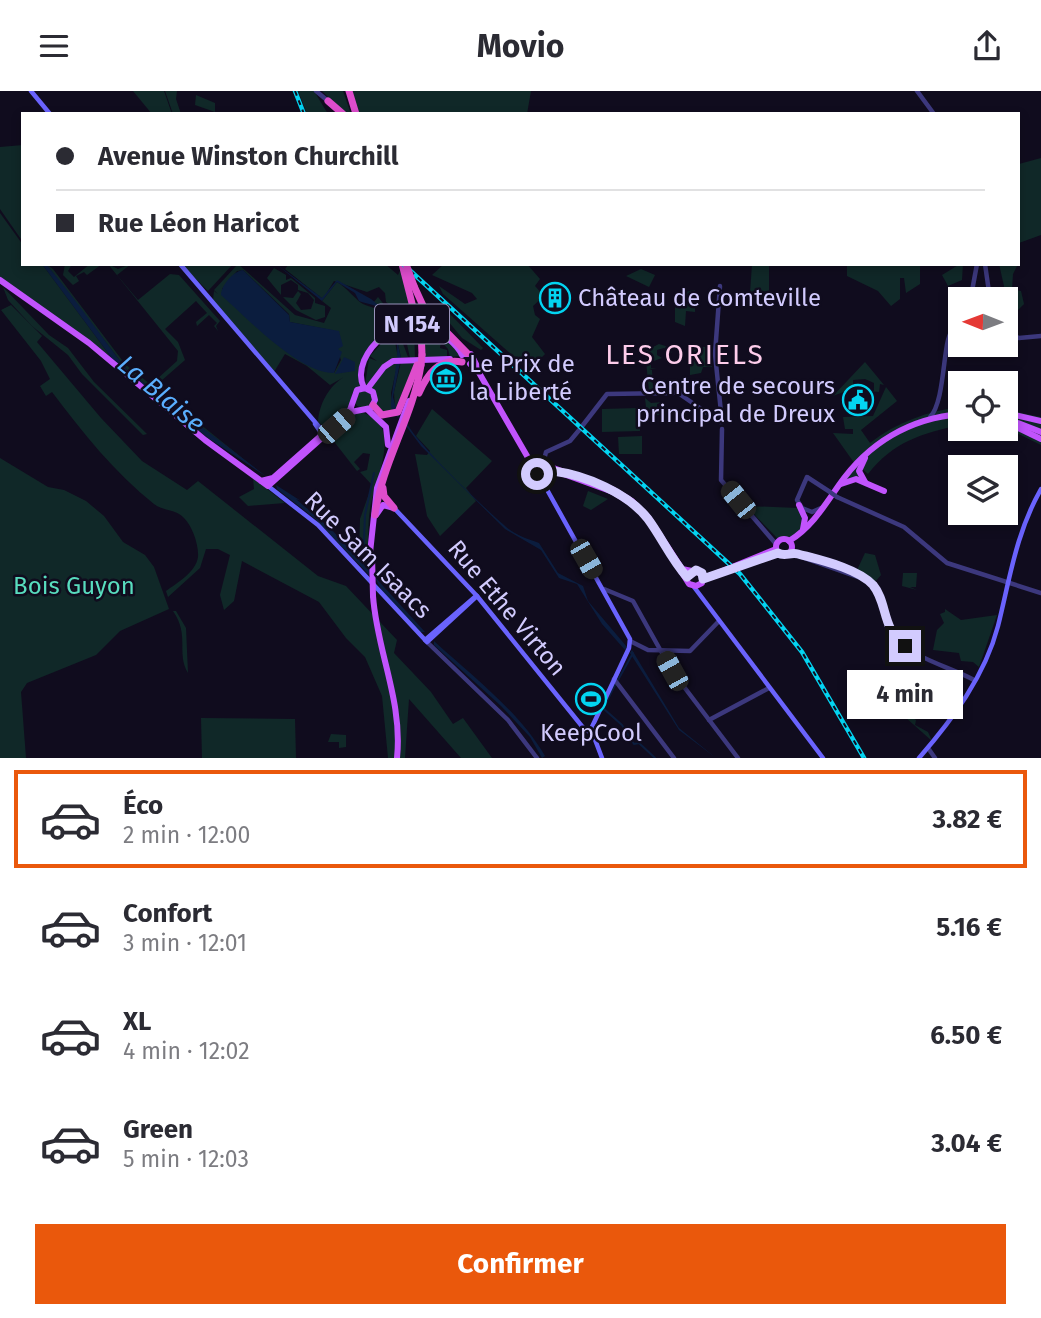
<!DOCTYPE html>
<html lang="fr">
<meta charset="utf-8">
<style>
body{margin:0;font-family:"Fira Sans",sans-serif;background:#f2f2f3;color:#2b2b33;height:100vh;display:flex;flex-direction:column;font-size:26px;white-space:nowrap}
*{box-sizing:border-box;margin:0}
p{font-size:23px;color:#7c7c81}
.icon{flex:none;width:38px;height:38px;fill:none;stroke:currentColor;stroke-width:2;stroke-linecap:round;stroke-linejoin:round}
.map{position:relative;height:667px;overflow:hidden}
.sheet{display:flex;flex-direction:column;background:#fff;flex:1}
.sheet>*{flex:none}
.top-card{position:absolute;left:21px;top:21px;width:999px;height:154px;border-radius:0px;box-shadow:0 4px 10px #0003;display:grid;align-content:center;height:154px;padding:0 35px;background:#fff}
.needle{width:46px;rotate:271deg}
.controls{position:absolute;left:948px;top:196px;display:grid;gap:14px}
.controls a{display:grid;place-items:center;width:70px;height:70px;border-radius:0px;background:#fff;box-shadow:0 4px 10px #0003;font-size:35px}
.end{position:absolute;width:32px;height:32px;margin:-16px;border:9px solid #d2cbfe;background:#111;box-shadow:0 0 0 4px #111}
.from{border-radius:50%}
.bubble{position:absolute;height:49px;border-radius:0px;background:#fff;box-shadow:0 4px 10px #0003;font-size:23px;font-weight:700;line-height:49px;text-align:center}
.car{position:absolute;width:21px;height:42px;margin:-21px -10px;border-radius:9px;box-shadow:0 0 5px 2px #0007;background:linear-gradient(#222 24%,#8ab4d8 0 40%,#222 0 76%,#8ab4d8 0 86%,#222 0)}
.top-card b{display:flex;align-items:center;gap:24px;height:66px;font-size:26px}
.top-card b+b{border-top:2px solid #e1e1e2}
.top-card i{width:18px;height:18px;background:#2b2b33}
ul{padding:12px 0 0;list-style:none}
li{display:flex;align-items:center;gap:21px;height:98px;margin:0 14px 10px;padding:0 21px;border:4px solid transparent;border-radius:0px}
li div{flex:1}
li b{display:block;font-size:26px}
li em{font-style:normal;font-weight:700}
li.on{border-color:#ea580c}
li>.icon{width:63px;height:63px;stroke-width:1.5}
.cta{display:flex;gap:14px;margin-top:auto;padding:14px 35px}
.cta a{flex:1;height:80px;border-radius:0px;background:#ea580c;color:#fff;font-size:28px;font-weight:700;line-height:80px;text-align:center}
header{display:flex;justify-content:space-between;align-items:center;height:91px;padding:0 35px;background:#fff;font-size:32px;font-weight:700}
.map>svg:first-child{display:block}
</style>
<header><svg class="icon" aria-label="menu" viewBox="0 0 24 24"><path d="M4 6h16M4 12h16M4 18h16"/></svg>Movio<svg class="icon" aria-label="share" viewBox="0 0 24 24"><path d="M12 15V3M7 8l5-5 5 5M5 13v7h14v-7"/></svg></header>
<div class="map">
<svg width="1041" height="667" viewBox="0 0 1041 667">
<rect width="100%" height="100%" fill="#100c1e"/>
<g fill="#102828" fill-rule="evenodd">
<polygon points="133,0 164,0 172,23 152,23"/>
<polygon points="165,0 177,0 176,8 181,23 173,23"/>
<polygon points="298,0 314,0 328,23 307,23"/>
<polygon points="322,0 343,0 351,23 345,23"/>
<polygon points="352,0 531,0 527,23 359,23"/>
<polygon points="196,4 215,12 215,21 195,14"/>
<polygon points="23,54 23,151 0,118 0,56"/>
<polygon points="1041,67 1041,144 1019,152 1019,73"/>
<polygon points="0,122 23,154 23,173 42,173 111,266 0,186"/>
<polygon points="46,173 53,178 125,273 266,386 127,279"/>
<polygon points="65,173 72,173 68,180 74,186 90,173 102,173 87,184 84,181 76,185 79,190 73,194 63,184"/>
<polygon points="108,173 118,178 131,173 117,184 138,209 170,183 179,184 220,230 216,235 218,240 214,235 217,232 209,224 197,235 196,231 207,222 196,210 165,238 178,251 185,269 161,290 162,293 156,289 177,270 178,260"/>
<polygon points="181,173 233,173 208,200"/>
<path d="M 238,173 L 295,224 L 324,232 L 331,217 L 322,210 L 337,191 C 347,197 357,210 363,213 C 380,220 385,217 392,237 C 374,253 364,271 362,295 L 352,302 L 351,315 L 325,336 L 318,331 C 319,313 329,295 344,286 L 330,294 L 307,275 L 285,263 L 274,281 L 213,209 L 214,200 L 218,203 L 214,199 ZM 243,179 L 289,223 L 290,231 L 331,239 L 341,269 L 334,282 C 283,266 256,236 222,198 L 237,180 Z"/>
<polygon points="289,173 385,173 398,184 401,178 413,231 394,236 389,223 374,211 378,206 390,221 395,218 386,211 385,202 379,196 367,201 334,190 323,208 285,178"/>
<polygon points="444,173 527,173 540,188 535,195 544,205 533,215 535,224 540,228 532,246 545,263 529,279 443,203 439,195 465,213 477,208 472,202 432,184"/>
<polygon points="752,173 769,173 769,200 750,202"/>
<polygon points="847,173 920,173 920,193 906,202 904,187 900,187 900,208 891,215 878,200 847,185"/>
<polygon points="960,173 963,173 962,189 948,195 942,184"/>
<polygon points="999,173 1018,173 1013,183 1012,198 1021,200 1024,213 1017,220 1012,219 1013,210 1002,206 1004,195"/>
<polygon points="274,177 286,184 286,189 291,187 315,207 315,212 325,215 325,226 316,229 296,219 283,206 293,207 298,200 301,203 296,212 301,219 311,218 314,209 308,202 298,199 298,194 291,189 281,194 281,204 267,187"/>
<polygon points="641,178 655,184 649,196 626,185"/>
<polygon points="3,196 49,244 68,257 94,291 147,343 143,344 82,283 68,264 32,235 8,209"/>
<polygon points="695,199 695,221 686,220 685,235 675,231 675,211 687,211 685,201"/>
<path d="M 11,214 L 42,245 L 37,251 L 101,327 L 142,370 L 187,399 L 198,390 L 318,485 L 346,495 L 397,549 L 394,562 L 431,601 L 453,633 L 463,627 L 492,667 L 461,667 L 409,608 L 405,667 L 388,667 L 382,605 L 365,566 L 346,547 L 319,511 L 242,470 L 234,510 L 224,519 L 220,504 L 230,464 L 218,458 L 206,458 L 200,477 L 168,506 L 166,500 C 177,492 196,481 198,466 C 199,454 192,434 183,426 C 175,418 163,420 154,413 C 114,381 83,342 52,301 L 46,305 L 40,295 L 50,288 L 41,270 L 1,219 Z"/>
<polygon points="439,219 450,223 483,257 481,259 462,247"/>
<polygon points="422,233 456,256 460,265 450,266 448,258 441,250 440,257 447,259 447,267 424,268"/>
<polygon points="414,234 415,268 410,267 405,244 402,250 408,266 401,267 395,239"/>
<polygon points="393,240 398,267 391,269 372,294 365,294 369,267 377,270 370,265"/>
<polygon points="659,253 672,257 672,262 664,257 657,259 657,264 662,267 651,271 651,277 657,277 649,278 652,279 653,296 666,292 669,297 671,292 672,300 649,300 645,260"/>
<polygon points="690,256 712,256 712,276 703,276 701,282 690,284"/>
<polygon points="398,271 391,302 393,321 378,321 371,297 386,276"/>
<polygon points="401,271 415,271 395,319 394,301"/>
<polygon points="865,271 884,294 880,293 879,301 870,300 874,300 874,292 865,288 853,289 853,294 859,293 860,301 866,303 852,304 846,300 833,305"/>
<path d="M 886,296 L 897,310 L 861,339 L 870,352 C 897,331 928,320 961,316 L 961,334 C 922,342 893,351 868,383 L 860,376 L 861,387 L 846,389 L 855,373 L 833,342 L 853,343 L 853,338 L 845,338 L 843,326 L 873,325 Z"/>
<circle cx="363" cy="308" r="9"/>
<polygon points="645,307 651,312 663,311 657,313 657,318 664,319 664,323 647,326"/>
<polygon points="639,317 640,340 602,341 602,318"/>
<polygon points="432,318 492,370 466,397 476,410 440,445 427,425 415,363 427,364 430,360 416,345"/>
<polygon points="1006,319 1041,326 1041,354 1006,337"/>
<path d="M 359,321 C 406,330 375,387 370,418 C 367,438 369,459 369,479 L 356,461 L 359,462 L 360,428 L 372,394 L 360,381 L 367,379 L 370,363 L 363,362 L 354,371 L 360,378 L 357,380 L 332,348 C 334,336 348,324 359,321 Z"/>
<polygon points="642,345 642,363 619,363 618,346"/>
<polygon points="0,367 48,396 64,399 86,410 104,425 123,451 145,464 154,476 169,518 120,540 96,564 27,592 21,601 26,667 0,667"/>
<polygon points="253,387 285,412 248,415 239,406 254,398"/>
<polygon points="588,400 608,408 591,419 583,415"/>
<polygon points="746,415 798,417 803,425 802,437 790,448 777,447"/>
<polygon points="865,462 875,464 881,484 875,491 857,479"/>
<polygon points="903,482 917,482 916,496 910,496 917,499 902,495"/>
<polygon points="945,518 961,529 997,524 979,576 973,571 961,570 959,562 933,559 937,539 944,532 940,523 945,521"/>
<path d="M 173,520 L 176,520 L 186,537 L 188,582 C 176,562 190,544 173,520 Z"/>
<polygon points="899,588 885,601 890,608 906,599 905,591 911,592 910,595 912,592 935,596 934,606 934,601 929,600 926,613 932,615 934,609 933,615 926,616 932,620 902,617 901,620 916,629 915,634 928,641 932,650 877,601"/>
<polygon points="201,627 295,628 296,667 202,667"/>
<polygon points="331,643 346,644 346,656 339,657 339,651 328,651"/>
</g>
<g fill="#0b1d3e">
<path d="M 42,173 L 46,173 C 75,207 100,244 127,279 L 267,386 L 208,347 L 114,270 Z"/>
<path d="M 276,173 L 322,207 L 337,189 L 371,208 L 389,223 L 393,232 L 401,267 L 393,306 L 399,328 L 391,316 C 392,285 410,242 380,218 C 375,213 366,213 359,210 L 355,202 L 337,191 L 322,210 Z"/>
<path d="M 243,179 L 289,224 L 290,231 L 339,240 L 343,255 L 338,258 L 342,261 L 334,282 C 299,282 247,227 221,204 C 221,195 233,180 243,179 Z"/>
<polygon points="344,266 355,271 355,280 335,283"/>
<path d="M 407,332 C 414,350 492,425 510,439 C 521,446 528,448 539,452 L 558,482 L 583,495 L 588,510 L 627,556 L 625,559 L 602,533 L 577,493 L 559,487 L 541,459 L 505,438 L 421,355 L 406,335 Z"/>
<polygon points="276,394 301,410 296,408 331,438 369,479 370,485 314,427 277,398"/>
<polygon points="374,485 425,541 420,541 385,506"/>
<path d="M 434,550 C 472,585 519,620 545,665 L 542,667 L 530,646 L 501,615 L 434,554 Z"/>
<polygon points="632,559 679,637 716,667 679,639 630,562"/>
</g>
<g fill="none" stroke-linecap="round" stroke-linejoin="round">
<g stroke="#0b1d3e" stroke-width="2">
<polyline points="363,474 365,424 374,382"/>
<polyline points="618,589 633,562"/>
<polyline points="604,616 616,592"/>
<polyline points="604,618 622,634 634,653 639,652 655,667"/>
</g>
<g stroke="#3c387d" stroke-width="4.5">
<polyline points="316,0 328,10"/>
<polyline points="917,0 934,23"/>
<polyline points="720,195 715,263 722,331"/>
<polyline points="970,205 989,201 985,173"/>
<polyline points="966,208 972,200 977,173"/>
<polyline points="1006,241 1019,247 1041,245"/>
<polyline points="673,302 680,299 681,304 720,331"/>
<path d="M 930,326 C 943,313 943,269 948,249 C 951,238 958,230 961,218"/>
<polyline points="583,334 607,303 673,302"/>
<polyline points="722,338 721,389 776,453"/>
<polyline points="543,373 546,361 570,350 580,338"/>
<polyline points="837,406 904,436 947,472 1041,502"/>
<polyline points="821,417 812,421 802,417 797,409 807,386 830,401"/>
<path d="M 790,462 L 866,489 C 883,502 880,525 892,542 C 909,567 949,575 974,589"/>
<polyline points="604,498 633,510 672,580 738,667"/>
<polyline points="630,550 648,559 690,560 719,530"/>
<polyline points="427,551 508,629 537,667"/>
<polyline points="614,588 674,667"/>
<polyline points="709,629 769,597"/>
<polyline points="928,657 935,667"/>
</g>
<g stroke="#6a63fd" stroke-width="4.5">
<polyline points="31,0 50,23"/>
<polyline points="180,173 321,338 324,346 315,333"/>
<polyline points="540,386 630,548 629,557 591,638 602,667"/>
<polyline points="268,395 318,434 427,551 477,505"/>
<polyline points="394,417 477,505 585,639 590,641"/>
<polyline points="694,496 823,667"/>
<polyline points="425,549 476,505"/>
<path d="M 919,667 C 952,629 985,585 998,535 C 1010,487 1016,442 1041,398"/>
</g>
<g stroke="#c153fd" stroke-width="6">
<polyline points="0,189 89,252 205,349 268,395 351,321 371,317 375,309 373,301 365,297 357,299 350,319 273,387 261,390"/>
<polyline points="464,263 471,263 478,277"/>
<polyline points="470,273 478,280 538,384 544,386 558,381 613,401 634,414 647,426 689,493 696,495 702,492 702,482 682,478 648,426 632,410 612,398 545,374 537,378"/>
<path d="M 364,297 C 347,263 406,211 444,244 C 452,251 458,255 462,264"/>
<polyline points="368,297 384,276 393,270 450,268"/>
<polyline points="368,319 386,336 388,354"/>
<polyline points="1006,322 1041,330"/>
<polyline points="1006,331 1041,348"/>
<polyline points="1018,332 1041,341"/>
<polyline points="865,391 859,380 865,367"/>
<polyline points="841,393 856,388 884,400"/>
<polyline points="799,414 805,427 803,438"/>
<polyline points="376,424 383,414 394,417"/>
<circle cx="784" cy="456" r="8"/>
<path d="M 789,450 C 811,437 825,414 839,394 C 868,352 910,327 961,323"/>
<polyline points="370,462 377,397 409,310"/>
<polyline points="703,488 776,458"/>
<path d="M 373,505 C 377,561 403,610 397,667"/>
</g>
<g stroke="#de4dcc" stroke-width="7">
<polyline points="349,0 356,23"/>
<polyline points="328,10 343,23"/>
<polyline points="402,173 416,228"/>
<polyline points="414,195 425,219 467,262"/>
<polyline points="421,237 422,264"/>
<path d="M 419,302 C 427,284 439,266 462,271"/>
<polyline points="373,314 382,324 398,321 417,274"/>
<polyline points="383,397 384,405 394,417"/>
<path d="M 375,424 C 382,372 413,326 421,274"/>
</g>
<g stroke="#03d4f1" stroke-width="4.5">
<g id="rail">
<polyline points="295,0 304,23"/>
<polyline points="403,173 740,483 802,561 864,667"/>
</g>
</g>
<use href="#rail" stroke="#100c1e" stroke-width="2" stroke-dasharray="5" stroke-linecap="butt"/>
<polyline stroke="#3c387d" stroke-width="4.5" points="830,401 837,406"/>
<polyline stroke="#c153fd" stroke-width="6" points="372,464 373,505"/>
<g stroke="#de4dcc" stroke-width="7">
<polyline points="406,173 414,195"/>
<polyline points="419,227 421,237"/>
<polyline points="421,274 422,264"/>
</g>
</g>
<g fill="none" stroke-linecap="round" stroke-linejoin="round">
<path stroke="#d2cbfe" stroke-width="9" d="M 537,383 L 543,386 L 553,380 C 585,384 628,402 648,428 C 662,447 671,468 687,486 L 696,479 L 702,482 L 703,488 L 778,462 C 785,466 790,461 798,463 C 820,469 857,477 873,494 C 888,512 881,537 905,555"/>
</g>
<defs>
<g id="building-ring" transform="scale(1.575)"><circle r="9.5" fill="#100c1e" stroke="#03d4f1" stroke-width="1.5"/><path d="M-4-6H4V6H1V3H-1V6H-4ZM-2.5-4.3h1.7v1.8h-1.7ZM.8-4.3h1.7v1.8H.8ZM-2.5-1h1.7V.8h-1.7ZM.8-1h1.7V.8H.8Z" fill="#03d4f1"/></g>
<g id="museum-ring" transform="scale(1.575)"><circle r="9.5" fill="#100c1e" stroke="#03d4f1" stroke-width="1.5"/><path d="M0-6L6-3V-2H-6V-3ZM-5-1h2V3h-2ZM-1-1h2V3h-2ZM3-1h2V3H3ZM-6 4H6V6H-6Z" fill="#03d4f1"/></g>
<g id="civic-ring" transform="scale(1.575)"><circle r="9.5" fill="#100c1e" stroke="#03d4f1" stroke-width="1.5"/><path d="M-.6-6.5H3V-4.5H.6V-3L4-1V1h2V6H-6V1h2V-1L-.6-3ZM-1.2 2.5V6h2.4V2.5Z" fill="#03d4f1"/></g>
<g id="stadium-ring" transform="scale(1.575)"><circle r="9.5" fill="#100c1e" stroke="#03d4f1" stroke-width="1.5"/><path d="M0-5a6.5 5 0 1 0 0 10a6.5 5 0 1 0 0-10ZM-3.5-1.8h7v3.6h-7Z" fill="#03d4f1"/></g>
</defs>
<g fill-rule="evenodd">
<use href="#building-ring" x="555" y="207"/>
<use href="#museum-ring" x="446" y="287"/>
<use href="#civic-ring" x="858" y="309"/>
<use href="#stadium-ring" x="591" y="608"/>
</g>
<g text-anchor="middle" dominant-baseline="central" stroke-width="5" stroke-linejoin="round" paint-order="stroke">
<rect fill="#100c1e" stroke="#9892bb" stroke-width="2" x="375" y="213.5" width="74" height="39" rx="5"/>
<g font-size="23" font-weight="bold" fill="#d2cbfe">
<text x="412" y="233">N 154</text>
</g>
<g font-size="24" fill="#d2cbfe" stroke="#100c1e" text-anchor="start">
<text x="578" y="207">Château de Comteville</text>
<text x="469" y="273">Le Prix de<tspan x="469" dy="28">la Liberté</tspan></text>
<text x="835" y="295" text-anchor="end">Centre de secours<tspan x="835" dy="28">principal de Dreux</tspan></text>
<text x="591" y="642" text-anchor="middle">KeepCool</text>
</g>
<g font-size="24" fill="#d2cbfe" stroke="#100c1e">
<text transform="translate(368 464) rotate(45)">Rue Sam Isaacs</text>
<text transform="translate(507 517) rotate(50)">Rue Ethe Virton</text>
</g>
<g font-size="24" fill="#58dcbe" stroke="#100c1e">
<text x="74" y="495">Bois Guyon</text>
</g>
<g font-size="26" font-style="italic" fill="#5aaefd" stroke="#100c1e">
<text transform="translate(161 303) rotate(40)">La Blaise</text>
</g>
<g font-size="28" letter-spacing="2" fill="#fecdeb" stroke="#100c1e">
<text x="685" y="263">LES ORIELS</text>
</g>
</g>
</svg>
<div class="controls">
<a><svg class="needle" viewBox="-14 -14 28 28"><path d="M0-13l5 13h-10z" fill="#e53935"/><path d="M0 13l5-13h-10z" fill="#7c7c81"/></svg></a>
<a><svg class="icon" aria-label="locate" viewBox="0 0 24 24"><circle cx="12" cy="12" r="6"/><path d="M12 2v4M12 18v4M2 12h4M18 12h4"/></svg></a>
<a><svg class="icon" aria-label="layers" viewBox="0 0 24 24"><path d="M12 4l9 5-9 5-9-5zM3 14l9 5 9-5"/></svg></a>
</div>
<i class="end from" style="left:537px;top:383px"></i>
<i class="end" style="left:905px;top:555px"></i>
<div class="bubble" style="left:847px;top:579px;width:116px">4 min</div>
<i class="car" style="left:336px;top:335px;rotate:49deg"></i>
<i class="car" style="left:738px;top:409px;rotate:321deg"></i>
<i class="car" style="left:586px;top:468px;rotate:150deg"></i>
<i class="car" style="left:672px;top:580px;rotate:331deg"></i>
<div class="top-card">
<b><i class="from"></i>Avenue Winston Churchill</b>
<b><i></i>Rue Léon Haricot</b>
</div>
</div>
<section class="sheet">
<ul>
<li class="on"><svg class="icon" aria-label="car" viewBox="0 0 24 24"><path d="M5 17H2v-5l4-1 3-4h7l3 4 3 1v5h-3M9 17h6M6 11h13"/><circle cx="7" cy="17" r="2"/><circle cx="17" cy="17" r="2"/></svg><div><b>Éco</b><p>2 min · 12:00</p></div><em>3.82 €</em></li>
<li><svg class="icon" aria-label="car" viewBox="0 0 24 24"><path d="M5 17H2v-5l4-1 3-4h7l3 4 3 1v5h-3M9 17h6M6 11h13"/><circle cx="7" cy="17" r="2"/><circle cx="17" cy="17" r="2"/></svg><div><b>Confort</b><p>3 min · 12:01</p></div><em>5.16 €</em></li>
<li><svg class="icon" aria-label="car" viewBox="0 0 24 24"><path d="M5 17H2v-5l4-1 3-4h7l3 4 3 1v5h-3M9 17h6M6 11h13"/><circle cx="7" cy="17" r="2"/><circle cx="17" cy="17" r="2"/></svg><div><b>XL</b><p>4 min · 12:02</p></div><em>6.50 €</em></li>
<li><svg class="icon" aria-label="car" viewBox="0 0 24 24"><path d="M5 17H2v-5l4-1 3-4h7l3 4 3 1v5h-3M9 17h6M6 11h13"/><circle cx="7" cy="17" r="2"/><circle cx="17" cy="17" r="2"/></svg><div><b>Green</b><p>5 min · 12:03</p></div><em>3.04 €</em></li>
</ul>
<div class="cta"><a>Confirmer</a></div>
</section>
